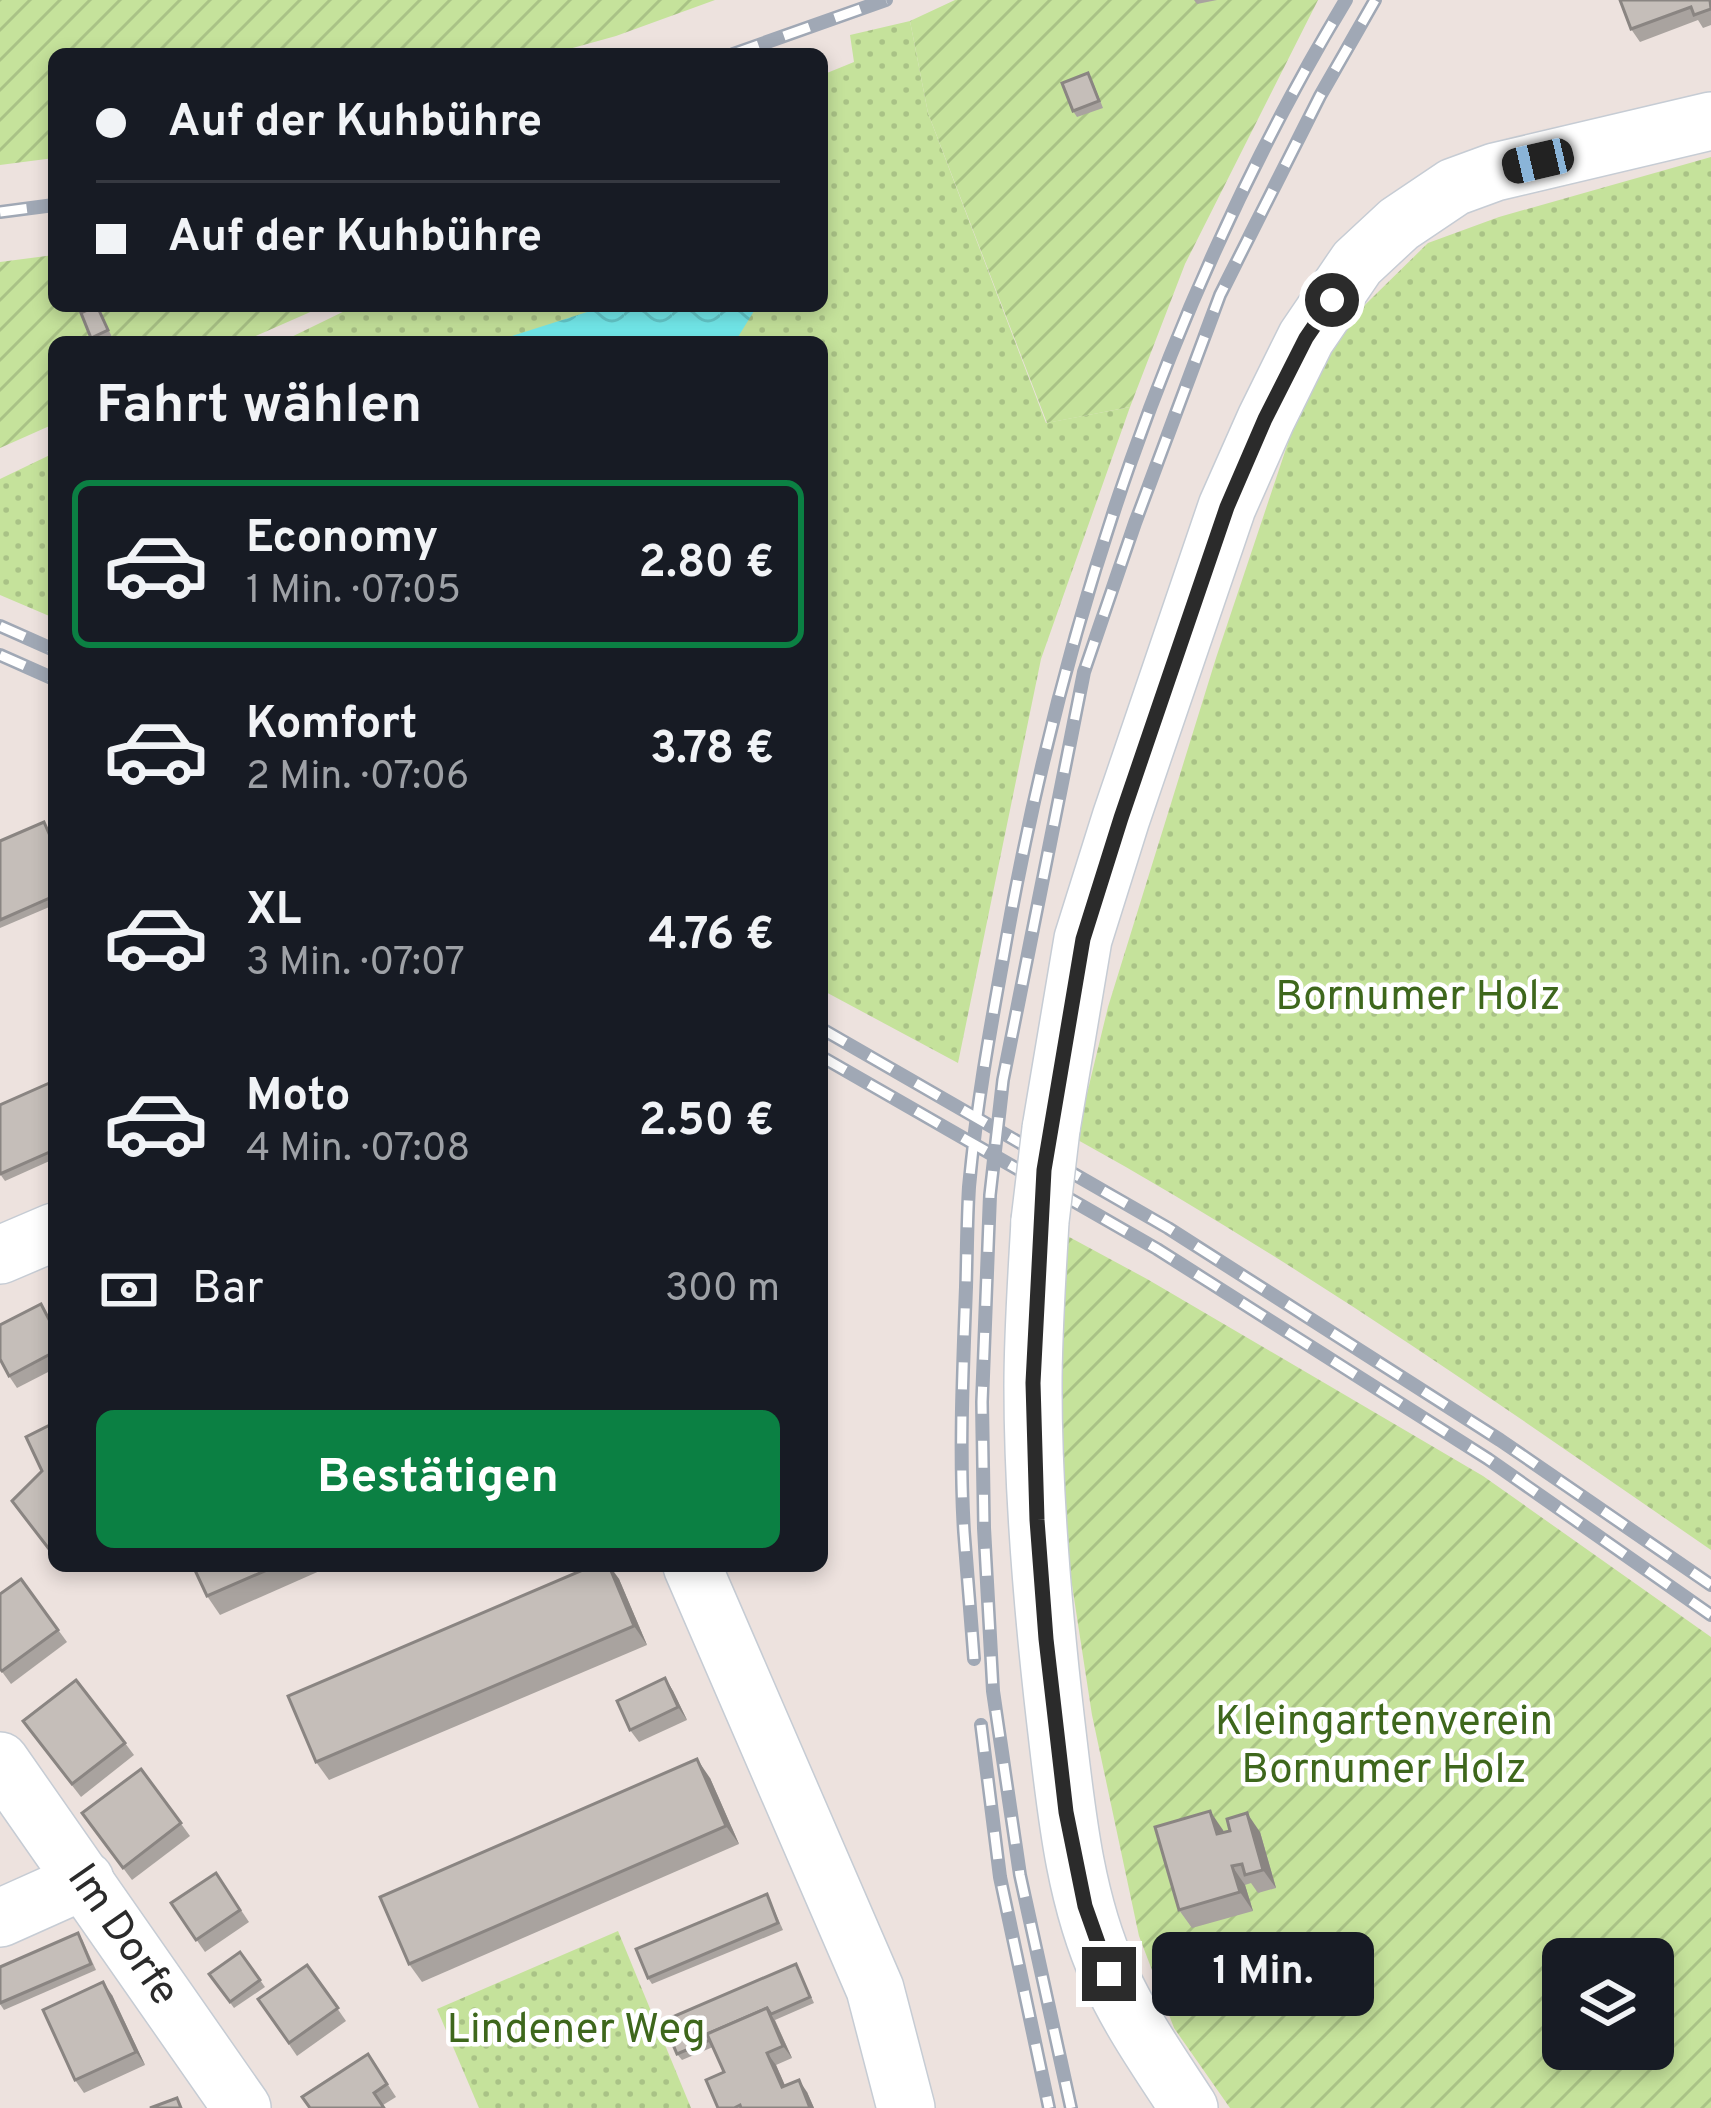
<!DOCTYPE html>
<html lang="de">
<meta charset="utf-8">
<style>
body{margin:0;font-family:Overpass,sans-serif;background:#242831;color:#f1f3f6;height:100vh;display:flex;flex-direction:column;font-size:45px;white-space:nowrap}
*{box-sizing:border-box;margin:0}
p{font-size:39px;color:#9ea1a6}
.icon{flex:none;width:66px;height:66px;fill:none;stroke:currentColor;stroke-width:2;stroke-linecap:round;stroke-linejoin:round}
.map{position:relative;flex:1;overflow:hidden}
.sheet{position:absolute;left:48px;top:336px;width:780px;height:1236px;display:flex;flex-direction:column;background:#171b24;border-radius:18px;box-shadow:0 6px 18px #0003}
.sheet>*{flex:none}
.guide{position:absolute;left:48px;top:48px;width:780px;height:264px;border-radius:18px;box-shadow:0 6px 18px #0003;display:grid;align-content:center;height:264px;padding:0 48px;background:#171b24}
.controls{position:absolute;left:1542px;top:1938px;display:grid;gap:24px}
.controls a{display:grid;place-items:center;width:132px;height:132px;border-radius:18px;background:#171b24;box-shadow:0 6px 18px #0003;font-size:60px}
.end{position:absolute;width:54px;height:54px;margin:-27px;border:15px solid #2b2b2b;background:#fff;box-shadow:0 0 0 6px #fff}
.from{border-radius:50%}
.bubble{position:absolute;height:84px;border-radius:18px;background:#171b24;box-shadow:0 6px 18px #0003;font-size:39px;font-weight:700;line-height:84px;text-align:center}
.car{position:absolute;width:36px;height:72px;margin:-36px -18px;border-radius:15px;box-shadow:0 0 9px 3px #0007;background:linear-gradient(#222 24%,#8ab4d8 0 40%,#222 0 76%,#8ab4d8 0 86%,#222 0)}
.guide b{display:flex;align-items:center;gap:42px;height:114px;font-size:45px}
.guide b+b{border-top:3px solid #363941}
.guide i{width:30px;height:30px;background:#f1f3f6}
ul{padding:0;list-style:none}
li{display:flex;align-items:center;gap:36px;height:168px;margin:0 24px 18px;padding:0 24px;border:6px solid transparent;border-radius:18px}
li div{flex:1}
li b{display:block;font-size:45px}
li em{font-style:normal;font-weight:700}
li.selected{border-color:#0b8043}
li>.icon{width:108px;height:108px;stroke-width:1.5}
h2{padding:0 48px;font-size:54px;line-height:144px}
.pay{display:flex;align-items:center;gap:30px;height:132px;padding:0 48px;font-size:45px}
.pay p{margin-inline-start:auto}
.cta{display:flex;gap:24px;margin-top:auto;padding:24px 48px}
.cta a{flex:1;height:138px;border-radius:18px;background:#0b8043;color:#fff;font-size:48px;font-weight:700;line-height:138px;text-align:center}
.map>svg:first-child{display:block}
</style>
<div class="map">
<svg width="1711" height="2108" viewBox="0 0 1711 2108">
<defs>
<pattern id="grass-dots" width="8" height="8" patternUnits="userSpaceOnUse" patternTransform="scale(3)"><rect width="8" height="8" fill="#c5e29b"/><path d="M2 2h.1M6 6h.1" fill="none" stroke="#a9c286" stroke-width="1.8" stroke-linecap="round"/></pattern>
<pattern id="garden-furrows" width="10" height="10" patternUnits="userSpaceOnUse" patternTransform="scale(3)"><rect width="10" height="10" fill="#c5e29b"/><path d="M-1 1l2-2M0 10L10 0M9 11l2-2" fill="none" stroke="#a9c286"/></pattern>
<pattern id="water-waves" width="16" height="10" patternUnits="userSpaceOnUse" patternTransform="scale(3)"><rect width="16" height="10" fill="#73eaec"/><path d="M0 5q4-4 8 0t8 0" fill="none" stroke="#64c9cb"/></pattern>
</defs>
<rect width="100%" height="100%" fill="#ede2de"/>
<g fill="url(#grass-dots)">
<polygon points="910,21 928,113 1046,423 1130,407 1041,659 958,1063 822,990 822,342 281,342 355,306 822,306 822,75 854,62 850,35"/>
<path d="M 1711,157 L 1711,1550 C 1505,1408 1295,1260 1076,1139 L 1108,1007 L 1216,658 L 1319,350 L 1428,243 L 1499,217 Z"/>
<polygon points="54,453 54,618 0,595 0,479"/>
<polygon points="618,1931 691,2108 479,2108 437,2009"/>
</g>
<g fill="url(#garden-furrows)" fill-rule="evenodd">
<polygon points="0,0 715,0 616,36 551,54 54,54 54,158 0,165"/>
<polygon points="955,0 1318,0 1185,264 1130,407 1047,423 928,113 910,21"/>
<polygon points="54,255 54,306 324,306 242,342 54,342 54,424 0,448 0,262"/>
<path d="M 1060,1232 L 1147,1279 L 1483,1476 L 1711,1637 L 1711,2108 L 1230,2108 L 1174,2028 L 1139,1936 L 1092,1715 L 1062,1520 ZM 1563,1959 L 1653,1959 L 1653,2049 L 1563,2049 Z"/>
</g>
<polygon fill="url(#water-waves)" points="606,306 757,306 735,342 493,342"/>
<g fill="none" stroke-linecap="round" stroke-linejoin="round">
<g stroke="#c6ccd4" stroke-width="60">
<g id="minor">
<polyline points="1051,1129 1083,939 1121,818 1227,507 1266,419 1306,338 1357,263 1399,224 1454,187 1495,172 1711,121"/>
<path d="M 1040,1221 C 1037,1276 1033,1331 1033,1386 C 1033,1499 1043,1612 1056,1724 C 1066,1808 1074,1897 1109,1974 C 1130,2021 1161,2065 1189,2108"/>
<polyline points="0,1255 54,1232"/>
<polyline points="692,1566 875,1989 906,2108"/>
<path id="s1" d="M 0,1761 L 242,2108"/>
<polyline points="0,1918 85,1880"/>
</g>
</g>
<use href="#minor" stroke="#fff" stroke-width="57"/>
<g stroke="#a0a8b5" stroke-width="14">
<g id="rail">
<polyline points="733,54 886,0"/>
<polyline points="0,212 54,205"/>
<polyline points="0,626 54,650"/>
<polyline points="0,655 54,679"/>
<polyline points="822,1029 1168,1228 1500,1440 1711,1585"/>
<polyline points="822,1057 1157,1249 1488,1459 1711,1615"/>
<path d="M 974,1659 C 971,1617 967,1574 964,1532 C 959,1450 963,1368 966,1287 C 967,1253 967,1220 969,1187 C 976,1108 990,1030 1004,953 C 1062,620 1171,290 1346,0"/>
<polyline points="981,1725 1000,1877 1049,2108"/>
<polyline points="1071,2108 1020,1875 993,1691 984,1528 982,1402 990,1195 1003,1080 1084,672 1135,523 1220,295 1320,96 1375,0"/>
</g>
</g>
<use href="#rail" stroke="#fff" stroke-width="9" stroke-dasharray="27" stroke-linecap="butt"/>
<g stroke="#c6ccd4" stroke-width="60" stroke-linecap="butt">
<polyline id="minor-bridge" points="1040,1221 1051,1129"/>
</g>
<use href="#minor-bridge" stroke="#fff" stroke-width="57"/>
</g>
<g fill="#a9a39f">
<polygon points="1194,0 1217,0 1197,4"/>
<polygon points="1711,0 1711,25 1703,28 1698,20 1640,42 1631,29"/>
<polygon points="1088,73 1092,80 1103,108 1077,117 1073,111"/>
<polygon points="97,306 112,337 100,342 94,342 91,338"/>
<polygon points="48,828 54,841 54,905 0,928 0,841"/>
<polygon points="54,1081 54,1159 5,1181 0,1174"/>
<polygon points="50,1316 54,1324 54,1369 17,1388 9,1376"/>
<polygon points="193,1566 331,1566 220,1615 207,1596"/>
<polygon points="592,1566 610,1566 619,1579 647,1645 329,1780 316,1762"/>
<polygon points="724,1566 743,1566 729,1572"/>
<polygon points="21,1579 67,1642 11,1684 0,1669"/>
<polygon points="665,1678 673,1691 687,1720 639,1742 630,1730"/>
<polygon points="32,1734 125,1743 134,1755 81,1797"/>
<polygon points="141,1769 190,1836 132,1880 82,1813"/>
<polygon points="710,1778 739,1844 422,1982 409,1964"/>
<polygon points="1223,1830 1224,1833 1260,1832 1276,1888 1258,1893 1251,1883 1245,1885 1253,1911 1192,1928 1179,1910"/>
<polygon points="216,1873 249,1922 205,1952 171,1903"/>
<polygon points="767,1894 783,1930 652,1984 648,1978"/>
<polygon points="82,1939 96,1970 4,2010 0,2004"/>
<polygon points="240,1952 265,1987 234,2008 209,1974"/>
<polygon points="796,1964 814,2003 775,2020 792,2058 776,2065 785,2086 807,2092 814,2108 718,2108 724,2072 713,2047 682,2060 677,2054"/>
<polygon points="307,1965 346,2021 297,2056 258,1999"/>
<polygon points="112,1995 145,2065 84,2093 75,2080"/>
<polygon points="368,2054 396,2097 383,2105 310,2108"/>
</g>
<g fill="#8a8582">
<polygon points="609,1566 619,1579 647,1645 634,1626"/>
<polygon points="665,1678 673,1691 687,1720 678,1707"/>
<polygon points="697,1759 710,1778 739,1844 726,1826"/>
<polygon points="1210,1811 1223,1830 1230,1853 1217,1834"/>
<polygon points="1247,1813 1260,1832 1276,1888 1263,1870"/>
<polygon points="1232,1866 1245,1885 1253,1911 1240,1892"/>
<polygon points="103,1982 112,1995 145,2065 136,2052"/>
<polygon points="767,2008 775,2021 792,2058 783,2046"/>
<polygon points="767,2053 776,2065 791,2099 782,2087"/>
<polygon points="799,2080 807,2092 814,2108 810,2108"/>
</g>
<g fill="#c5beb9" stroke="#8a8582" stroke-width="3">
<polygon points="1620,0 1710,0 1711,9 1694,15 1691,7 1631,29"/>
<polygon points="1088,73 1099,101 1073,111 1062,83"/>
<polygon points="97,306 108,330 91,338 81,313"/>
<polygon points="44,822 54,845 54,896 0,920 0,841"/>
<polygon points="54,1081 54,1150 0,1174 0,1105"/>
<polygon points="41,1304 54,1329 54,1352 9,1376 0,1359 0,1325"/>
<polygon points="54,1423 54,1544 49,1549 12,1501 42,1471 26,1437"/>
<polygon points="193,1566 276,1566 207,1596"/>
<polygon points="592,1566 609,1566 634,1626 316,1762 288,1696"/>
<polygon points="21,1579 58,1630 2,1671 0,1669 0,1594"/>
<polygon points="665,1678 678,1707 630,1730 617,1701"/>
<polygon points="76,1680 125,1743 72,1784 23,1721"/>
<polygon points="697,1759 726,1826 409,1964 380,1897"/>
<polygon points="141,1769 181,1823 123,1868 82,1813"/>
<polygon points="1210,1811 1217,1834 1230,1831 1227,1819 1247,1813 1263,1870 1245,1875 1242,1864 1232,1866 1240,1892 1179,1910 1155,1827"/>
<polygon points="216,1873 240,1910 196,1940 171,1903"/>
<polygon points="767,1894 778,1923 648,1978 636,1949"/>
<polygon points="78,1933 91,1964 0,2003 0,1967"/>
<polygon points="240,1952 260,1980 230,2002 209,1974"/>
<polygon points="796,1964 810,1997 771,2014 767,2008 707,2034 710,2040 677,2054 663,2021"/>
<polygon points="307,1965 338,2008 289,2043 258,1999"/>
<polygon points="103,1982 136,2052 75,2080 43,2010"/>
<polygon points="767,2008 783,2046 767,2053 782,2087 799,2080 810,2108 741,2108 740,2105 734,2108 718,2108 706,2080 724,2072 707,2034"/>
<polygon points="368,2054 387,2084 374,2093 384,2108 310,2108 302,2097"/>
<polygon points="177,2098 181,2108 150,2108"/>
</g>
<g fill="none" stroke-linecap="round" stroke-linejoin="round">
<polyline stroke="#2b2b2b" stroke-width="15" points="1109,1974 1085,1906 1066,1812 1046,1639 1037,1520 1033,1383 1044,1170 1083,939 1121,818 1227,507 1265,419 1306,338 1332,300"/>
</g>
<g text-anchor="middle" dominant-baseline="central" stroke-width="9" stroke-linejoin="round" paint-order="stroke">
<g font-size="42" fill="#3e671c" stroke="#fff">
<text x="1418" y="998">Bornumer Holz</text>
<text x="1384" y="1723">Kleingartenverein<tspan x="1384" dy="48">Bornumer Holz</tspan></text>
<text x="576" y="2031">Lindener Weg</text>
</g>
<g font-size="42" fill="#2b2b2b" stroke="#fff">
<text stroke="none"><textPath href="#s1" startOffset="213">Im Dorfe</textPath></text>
</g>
</g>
</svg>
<div class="controls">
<a><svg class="icon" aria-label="layers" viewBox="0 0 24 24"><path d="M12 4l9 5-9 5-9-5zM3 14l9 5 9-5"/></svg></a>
</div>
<i class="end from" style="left:1332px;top:300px"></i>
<i class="end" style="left:1109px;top:1974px"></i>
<div class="bubble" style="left:1152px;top:1932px;width:222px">1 Min.</div>
<i class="car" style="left:1538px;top:161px;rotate:257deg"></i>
<div class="guide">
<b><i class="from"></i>Auf der Kuhbühre</b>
<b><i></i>Auf der Kuhbühre</b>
</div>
<section class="sheet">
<h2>Fahrt wählen</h2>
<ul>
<li class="selected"><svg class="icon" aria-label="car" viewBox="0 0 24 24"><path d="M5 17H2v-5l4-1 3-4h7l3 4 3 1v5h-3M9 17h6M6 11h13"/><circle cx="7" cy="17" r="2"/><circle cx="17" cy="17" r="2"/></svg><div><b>Economy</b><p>1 Min. · 07:05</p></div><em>2.80 €</em></li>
<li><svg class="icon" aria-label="car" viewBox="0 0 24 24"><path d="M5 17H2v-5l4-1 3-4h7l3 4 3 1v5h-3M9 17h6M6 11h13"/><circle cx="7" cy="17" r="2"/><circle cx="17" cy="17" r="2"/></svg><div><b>Komfort</b><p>2 Min. · 07:06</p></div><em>3.78 €</em></li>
<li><svg class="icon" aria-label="car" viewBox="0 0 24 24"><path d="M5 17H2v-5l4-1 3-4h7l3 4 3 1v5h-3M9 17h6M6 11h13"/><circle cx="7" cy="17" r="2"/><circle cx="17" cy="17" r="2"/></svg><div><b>XL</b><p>3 Min. · 07:07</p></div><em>4.76 €</em></li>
<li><svg class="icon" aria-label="car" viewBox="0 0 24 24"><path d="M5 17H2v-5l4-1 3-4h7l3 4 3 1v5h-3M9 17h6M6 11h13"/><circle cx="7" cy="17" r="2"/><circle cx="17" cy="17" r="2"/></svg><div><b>Moto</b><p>4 Min. · 07:08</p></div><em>2.50 €</em></li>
</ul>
<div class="pay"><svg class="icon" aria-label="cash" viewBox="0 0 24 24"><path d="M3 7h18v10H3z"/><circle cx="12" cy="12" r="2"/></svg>Bar<p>300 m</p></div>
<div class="cta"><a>Bestätigen</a></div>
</section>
</div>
